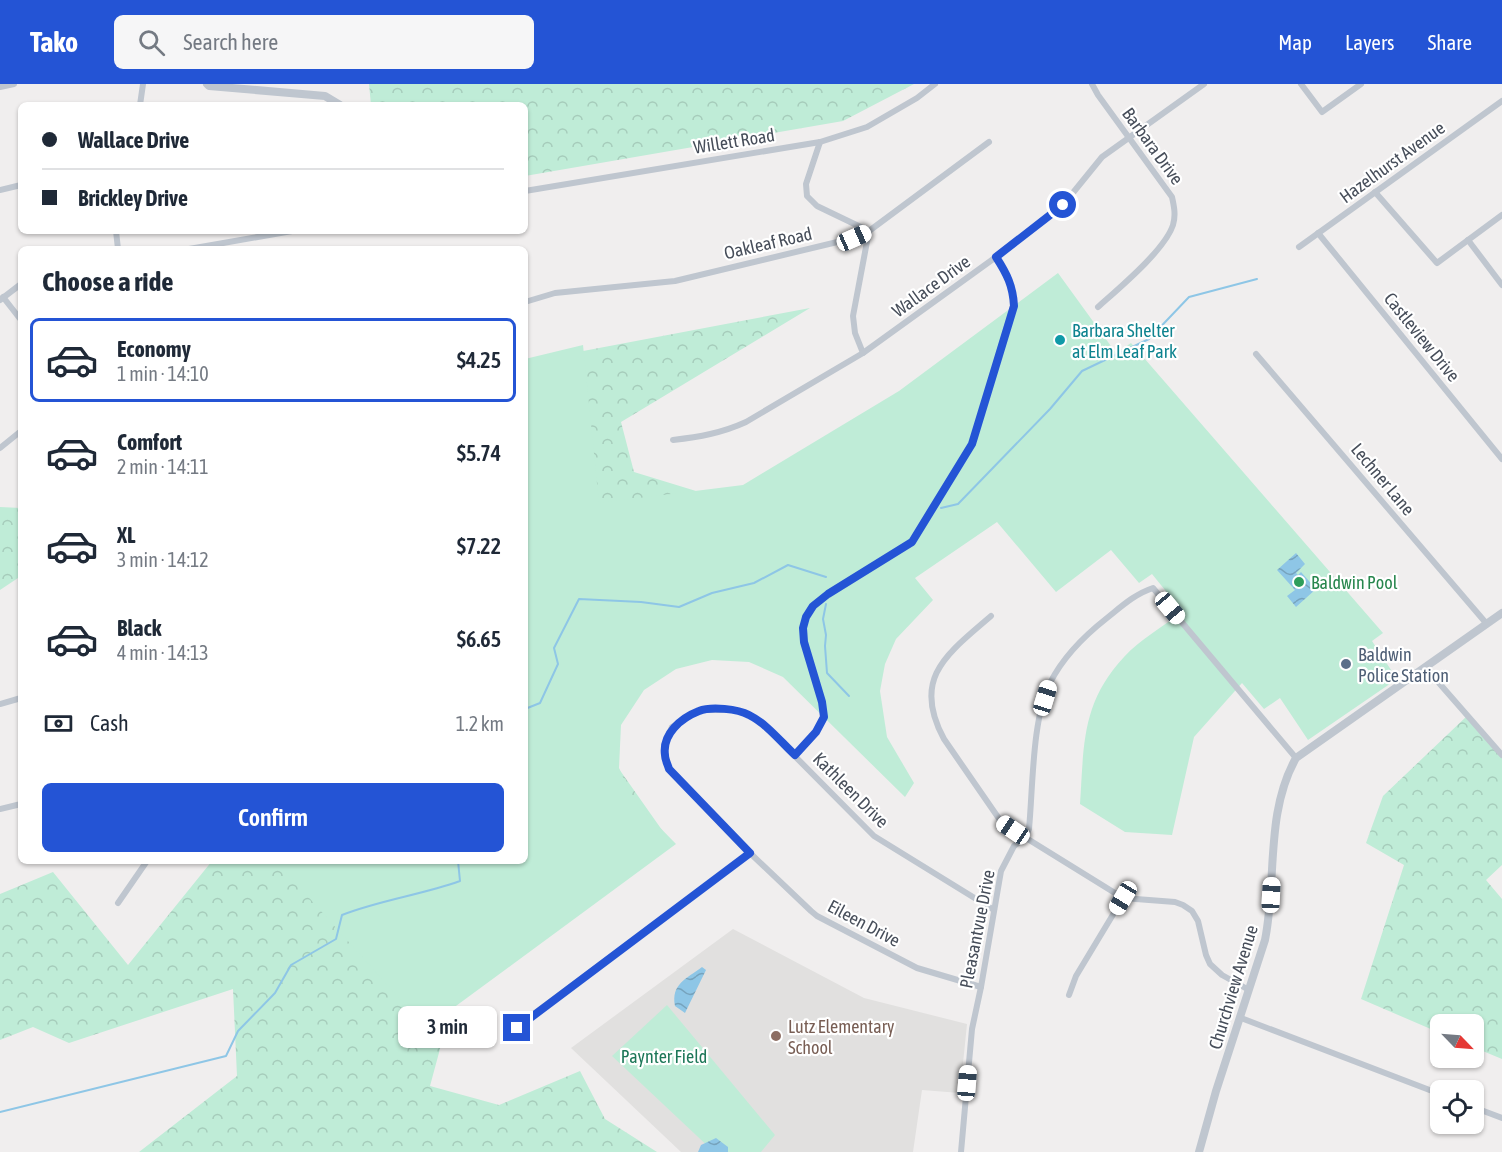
<!DOCTYPE html>
<meta charset="utf-8">
<style>
body{margin:0;font-family:"Asap Condensed",sans-serif;background:#f6f6f7;color:#1f2937;height:100vh;display:flex;flex-direction:column;font-size:22px;white-space:nowrap}
*{box-sizing:border-box;margin:0}
p{font-size:20px;color:#747a83}
.icon{flex:none;width:33px;height:33px;fill:none;stroke:currentColor;stroke-width:2;stroke-linecap:round;stroke-linejoin:round}
.map{position:relative;flex:1;overflow:hidden}
.details{position:absolute;left:18px;top:162px;width:510px;height:618px;display:flex;flex-direction:column;background:#fff;border-radius:9px;box-shadow:0 2px 4px #0004}
.details>*{flex:none}
.hud{position:absolute;left:18px;top:18px;width:510px;height:132px;border-radius:9px;box-shadow:0 2px 4px #0004;display:grid;align-content:center;height:132px;padding:0 24px;background:#fff}
.needle{width:39px;rotate:115deg}
.buttons{position:absolute;left:1430px;top:930px;display:grid;gap:12px}
.buttons a{display:grid;place-items:center;width:54px;height:54px;border-radius:9px;background:#fff;box-shadow:0 2px 4px #0004;font-size:30px}
.end{position:absolute;width:27px;height:27px;margin:-14px;border:8px solid #2454d5;background:#fff;box-shadow:0 0 0 3px #fff}
.from{border-radius:50%}
.bubble{position:absolute;height:42px;border-radius:9px;background:#fff;box-shadow:0 2px 4px #0004;font-size:20px;font-weight:600;line-height:42px;text-align:center}
.car{position:absolute;width:18px;height:36px;margin:-18px -9px;border-radius:8px;box-shadow:0 0 4px 2px #0007;background:linear-gradient(#fff 24%,#345 0 40%,#fff 0 76%,#345 0 86%,#fff 0)}
.hud b{display:flex;align-items:center;gap:21px;height:57px;font-size:22px}
.hud b+b{border-top:2px solid #e0e1e3}
.hud i{width:15px;height:15px;background:#1f2937}
ul{padding:0;list-style:none}
li{display:flex;align-items:center;gap:18px;height:84px;margin:0 12px 9px;padding:0 12px;border:3px solid transparent;border-radius:9px}
li div{flex:1}
li b{display:block;font-size:22px}
li em{font-style:normal;font-weight:600}
li.current{border-color:#2454d5}
li>.icon{width:54px;height:54px;stroke-width:1.5}
h2{padding:0 24px;font-size:27px;line-height:72px}
.pay{display:flex;align-items:center;gap:15px;height:66px;padding:0 24px;font-size:22px}
.pay p{margin-inline-start:auto}
.action{display:flex;gap:12px;margin-top:auto;padding:12px 24px}
.action a{flex:1;height:69px;border-radius:9px;background:#2454d5;color:#fff;font-size:24px;font-weight:600;line-height:69px;text-align:center}
header{display:flex;align-items:center;gap:36px;box-sizing:border-box;height:84px;padding:0 30px;background:#2454d5;color:#fff}
header strong{font-size:28px}
nav{display:flex;gap:33px;margin-inline-start:auto;font-size:21px}
.search{width:420px;height:54px;background:#f6f6f7;display:flex;align-items:center;gap:15px;box-sizing:border-box;padding:0 21px;border-radius:9px;color:#747a83;font-size:22px}
.map>svg:first-child{display:block}
</style>
<header>
<strong>Tako</strong>
<div class="search"><svg class="icon" aria-label="search" viewBox="0 0 24 24"><circle cx="10" cy="10" r="6"/><path d="M15 15l6 6"/></svg>Search here</div>
<nav><a>Map</a><a>Layers</a><a>Share</a></nav>
</header>
<div class="map">
<svg width="1502" height="1068" viewBox="0 0 1502 1068">
<defs>
<pattern id="forest-crowns" width="20" height="18" patternUnits="userSpaceOnUse" patternTransform="scale(1.5)"><rect width="20" height="18" fill="#bfecd7"/><path d="M2 6a3 3 0 1 1 6 0M12 15a3 3 0 1 1 6 0" fill="none" stroke="#a6ccbb"/></pattern>
<pattern id="water-waves" width="16" height="10" patternUnits="userSpaceOnUse" patternTransform="scale(1.5)"><rect width="16" height="10" fill="#8ec6e6"/><path d="M0 5q4-4 8 0t8 0" fill="none" stroke="#76a3bd"/></pattern>
</defs>
<rect width="100%" height="100%" fill="#f0eeee"/>
<polygon fill="#e1e0df" points="733,845 864,914 967,940 960,1009 922,1006 913,1068 681,1068 571,964"/>
<g fill="url(#forest-crowns)">
<polygon points="369,0 914,0 843,37 525,92 525,21 371,21"/>
<polygon points="810,224 621,338 634,388 696,407 622,611 612,675 669,756 454,913 430,1002 499,1021 580,987 605,1035 657,1068 139,1068 237,992 233,905 69,959 33,943 0,956 0,810 53,788 128,881 212,777 525,777 525,278"/>
<polygon points="0,423 21,424 21,492 0,506"/>
<polygon points="1468,631 1502,672 1502,781 1486,796 1502,815 1502,975 1473,963 1473,940 1440,940 1440,949 1361,915 1404,781 1366,759 1383,712"/>
</g>
<g fill="#bfecd7">
<path d="M 1058,189 L 1116,269 L 1131,259 L 1383,549 L 1372,557 L 1397,595 L 1308,656 L 1280,614 L 1264,625 L 1242,599 L 1194,653 L 1172,751 L 1125,748 L 1080,720 C 1084,662 1081,619 1124,573 C 1140,555 1164,543 1182,527 L 1152,490 L 1139,499 L 1111,466 L 1056,508 L 997,438 L 915,494 L 933,516 L 896,555 L 885,580 L 880,607 L 887,653 L 914,699 L 905,713 L 783,593 L 749,578 L 712,576 L 676,585 L 644,606 L 621,641 L 619,684 L 633,716 L 676,760 L 426,944 L 276,777 L 525,777 L 525,611 L 539,608 L 525,592 L 525,275 L 583,261 L 599,419 L 743,401 L 899,307 Z"/>
<polygon points="667,921 775,1051 761,1068 714,1068 612,972"/>
</g>
<g fill="url(#water-waves)">
<polygon points="1296,469 1305,480 1296,489 1298,491 1301,488 1316,505 1296,523 1287,512 1295,506 1277,486"/>
<path d="M 702,883 L 706,886 L 685,929 L 675,922 C 671,900 686,895 702,883 Z"/>
<polygon points="716,1054 728,1063 728,1068 698,1068 701,1061"/>
</g>
<g fill="none" stroke-linecap="round" stroke-linejoin="round">
<g stroke="#8ec6e6" stroke-width="2">
<polyline points="941,424 958,420 1050,325 1082,287 1149,255 1189,213 1257,195"/>
<polyline points="826,520 823,535 826,551 825,562 827,589 849,612"/>
<polyline points="525,625 540,619 558,580 554,564 579,515 641,518 679,523 712,509 754,499 788,481 826,493"/>
<path d="M 0,1028 L 226,972 L 238,947 L 275,909 L 291,881 L 336,855 L 342,831 C 380,816 421,811 460,797 L 458,777"/>
</g>
<g stroke="#bfc6cf" stroke-width="6">
<path d="M 1092,0 L 1098,11 L 1172,113 C 1174,122 1176,131 1173,141 C 1165,166 1118,205 1098,223"/>
<polyline points="1301,0 1322,28 1361,0"/>
<polyline points="0,3 14,0"/>
<polyline points="140,21 143,0"/>
<polyline points="820,58 806,100 807,112 817,122 869,147 853,232 855,249 863,269"/>
<polyline points="0,106 21,101"/>
<polyline points="525,107 820,58 867,43 917,14 935,0"/>
<polyline points="1375,108 1437,179 1502,131"/>
<polyline points="116,147 118,165"/>
<polyline points="1318,149 1502,375"/>
<polyline points="1468,156 1502,201"/>
<polyline points="1299,163 1502,17"/>
<polyline points="189,165 292,147"/>
<polyline points="3,213 21,236"/>
<polyline points="0,216 21,200"/>
<polyline points="525,218 555,209 675,197 854,154 869,147 989,58"/>
<polyline points="1256,270 1486,539"/>
<path d="M 673,356 C 699,353 722,349 746,338 L 863,269 L 996,173 L 1063,121 L 1102,73 L 1204,0"/>
<polyline points="0,364 21,347"/>
<path d="M 991,532 C 947,570 911,594 944,655 L 1002,739 L 1123,814 L 1175,818 L 1183,821 L 1192,827 L 1198,837 L 1206,871 L 1210,880 L 1222,891 L 1249,906"/>
<polyline points="1425,583 1502,671"/>
<polyline points="0,620 21,614"/>
<path d="M 795,671 L 816,648 L 824,633 L 822,618 L 804,558 L 803,545 L 806,533 L 813,522 L 828,510 L 912,458 L 972,360 L 1013,222 C 1013,201 1007,191 996,173"/>
<polyline points="0,725 21,720"/>
<polyline points="118,819 147,777"/>
<polyline points="981,903 917,884 817,832 811,827 750,769 669,685 664,671 665,660 672,643 700,626 735,626 749,631 763,640 874,752 994,826"/>
<polyline points="1069,911 1076,892 1123,814"/>
<polyline points="1241,934 1440,1010"/>
<polyline points="513,953 517,944 523,938 750,769"/>
<polyline points="1473,1023 1502,1034"/>
<path d="M 961,1068 L 972,945 L 981,903 L 1001,787 L 1014,762 L 1025,754 L 1029,745 C 1033,703 1032,635 1050,599 C 1063,573 1084,552 1107,534 C 1122,522 1135,510 1153,504 L 1296,674"/>
</g>
<g stroke="#bfc6cf" stroke-width="8">
<polyline points="207,0 209,2 325,12 340,21"/>
<path d="M 1199,1068 L 1216,1007 L 1265,856 C 1277,796 1265,729 1296,674 L 1502,529"/>
</g>
</g>
<g fill="none" stroke-linecap="round" stroke-linejoin="round">
<path stroke="#2454d5" stroke-width="8" d="M 517,944 L 750,769 L 669,685 C 668,681 665,676 665,671 C 662,650 681,634 699,627 C 711,622 738,625 749,631 C 767,640 781,658 795,671 L 816,648 L 824,633 L 822,618 L 804,558 L 803,544 L 806,533 L 813,522 L 828,510 L 912,458 L 972,360 L 1014,222 C 1013,202 1007,190 996,173 L 1063,121"/>
</g>
<circle fill="#0f9aa8" stroke="#fff" stroke-width="2" cx="1060" cy="256" r="6"/>
<circle fill="#2e9e5b" stroke="#fff" stroke-width="2" cx="1299" cy="498" r="6"/>
<circle fill="#5c6f8a" stroke="#fff" stroke-width="2" cx="1346" cy="580" r="6"/>
<circle fill="#8d6e63" stroke="#fff" stroke-width="2" cx="776" cy="952" r="6"/>
<g text-anchor="middle" dominant-baseline="central" stroke-width="4.5" stroke-linejoin="round" paint-order="stroke">
<g font-size="18" fill="#474e5a" stroke="#fff">
<text transform="translate(734 57) rotate(-9)">Willett Road</text>
<text transform="translate(1153 62) rotate(54)">Barbara Drive</text>
<text transform="translate(1392 78) rotate(-36)">Hazelhurst Avenue</text>
<text transform="translate(768 159) rotate(-13)">Oakleaf Road</text>
<text transform="translate(931 202) rotate(-36)">Wallace Drive</text>
<text transform="translate(1422 253) rotate(51)">Castleview Drive</text>
<text transform="translate(1383 395) rotate(50)">Lechner Lane</text>
<text transform="translate(851 706) rotate(45)">Kathleen Drive</text>
<text transform="translate(864 839) rotate(28)">Eileen Drive</text>
<text transform="translate(977 845) rotate(-79)">Pleasantvue Drive</text>
<text transform="translate(1233 903) rotate(-73)">Churchview Avenue</text>
</g>
<g font-size="18" fill="#0d838f" stroke="#fff" text-anchor="start">
<text x="1072" y="246">Barbara Shelter<tspan x="1072" dy="21">at Elm Leaf Park</tspan></text>
</g>
<g font-size="18" fill="#27864d" stroke="#fff" text-anchor="start">
<text x="1311" y="498">Baldwin Pool</text>
</g>
<g font-size="18" fill="#4e5e75" stroke="#fff" text-anchor="start">
<text x="1358" y="570">Baldwin<tspan x="1358" dy="21">Police Station</tspan></text>
</g>
<g font-size="18" fill="#785e54" stroke="#fff" text-anchor="start">
<text x="788" y="942">Lutz Elementary<tspan x="788" dy="21">School</tspan></text>
</g>
<g font-size="18" fill="#1c7758" stroke="#fff">
<text x="664" y="972">Paynter Field</text>
</g>
</g>
</svg>
<div class="buttons">
<a><svg class="needle" viewBox="-14 -14 28 28"><path d="M0-13l5 13h-10z" fill="#e53935"/><path d="M0 13l5-13h-10z" fill="#747a83"/></svg></a>
<a><svg class="icon" aria-label="locate" viewBox="0 0 24 24"><circle cx="12" cy="12" r="6"/><path d="M12 2v4M12 18v4M2 12h4M18 12h4"/></svg></a>
</div>
<i class="end from" style="left:1063px;top:121px"></i>
<i class="end" style="left:517px;top:944px"></i>
<div class="bubble" style="left:398px;top:922px;width:99px">3 min</div>
<i class="car" style="left:854px;top:154px;rotate:66deg"></i>
<i class="car" style="left:1170px;top:524px;rotate:140deg"></i>
<i class="car" style="left:1045px;top:614px;rotate:17deg"></i>
<i class="car" style="left:1013px;top:746px;rotate:304deg"></i>
<i class="car" style="left:1271px;top:811px;rotate:3deg"></i>
<i class="car" style="left:1123px;top:814px;rotate:211deg"></i>
<i class="car" style="left:967px;top:999px;rotate:5deg"></i>
<div class="hud">
<b><i class="from"></i>Wallace Drive</b>
<b><i></i>Brickley Drive</b>
</div>
<section class="details">
<h2>Choose a ride</h2>
<ul>
<li class="current"><svg class="icon" aria-label="car" viewBox="0 0 24 24"><path d="M5 17H2v-5l4-1 3-4h7l3 4 3 1v5h-3M9 17h6M6 11h13"/><circle cx="7" cy="17" r="2"/><circle cx="17" cy="17" r="2"/></svg><div><b>Economy</b><p>1 min · 14:10</p></div><em>$4.25</em></li>
<li><svg class="icon" aria-label="car" viewBox="0 0 24 24"><path d="M5 17H2v-5l4-1 3-4h7l3 4 3 1v5h-3M9 17h6M6 11h13"/><circle cx="7" cy="17" r="2"/><circle cx="17" cy="17" r="2"/></svg><div><b>Comfort</b><p>2 min · 14:11</p></div><em>$5.74</em></li>
<li><svg class="icon" aria-label="car" viewBox="0 0 24 24"><path d="M5 17H2v-5l4-1 3-4h7l3 4 3 1v5h-3M9 17h6M6 11h13"/><circle cx="7" cy="17" r="2"/><circle cx="17" cy="17" r="2"/></svg><div><b>XL</b><p>3 min · 14:12</p></div><em>$7.22</em></li>
<li><svg class="icon" aria-label="car" viewBox="0 0 24 24"><path d="M5 17H2v-5l4-1 3-4h7l3 4 3 1v5h-3M9 17h6M6 11h13"/><circle cx="7" cy="17" r="2"/><circle cx="17" cy="17" r="2"/></svg><div><b>Black</b><p>4 min · 14:13</p></div><em>$6.65</em></li>
</ul>
<div class="pay"><svg class="icon" aria-label="cash" viewBox="0 0 24 24"><path d="M3 7h18v10H3z"/><circle cx="12" cy="12" r="2"/></svg>Cash<p>1.2 km</p></div>
<div class="action"><a>Confirm</a></div>
</section>
</div>
